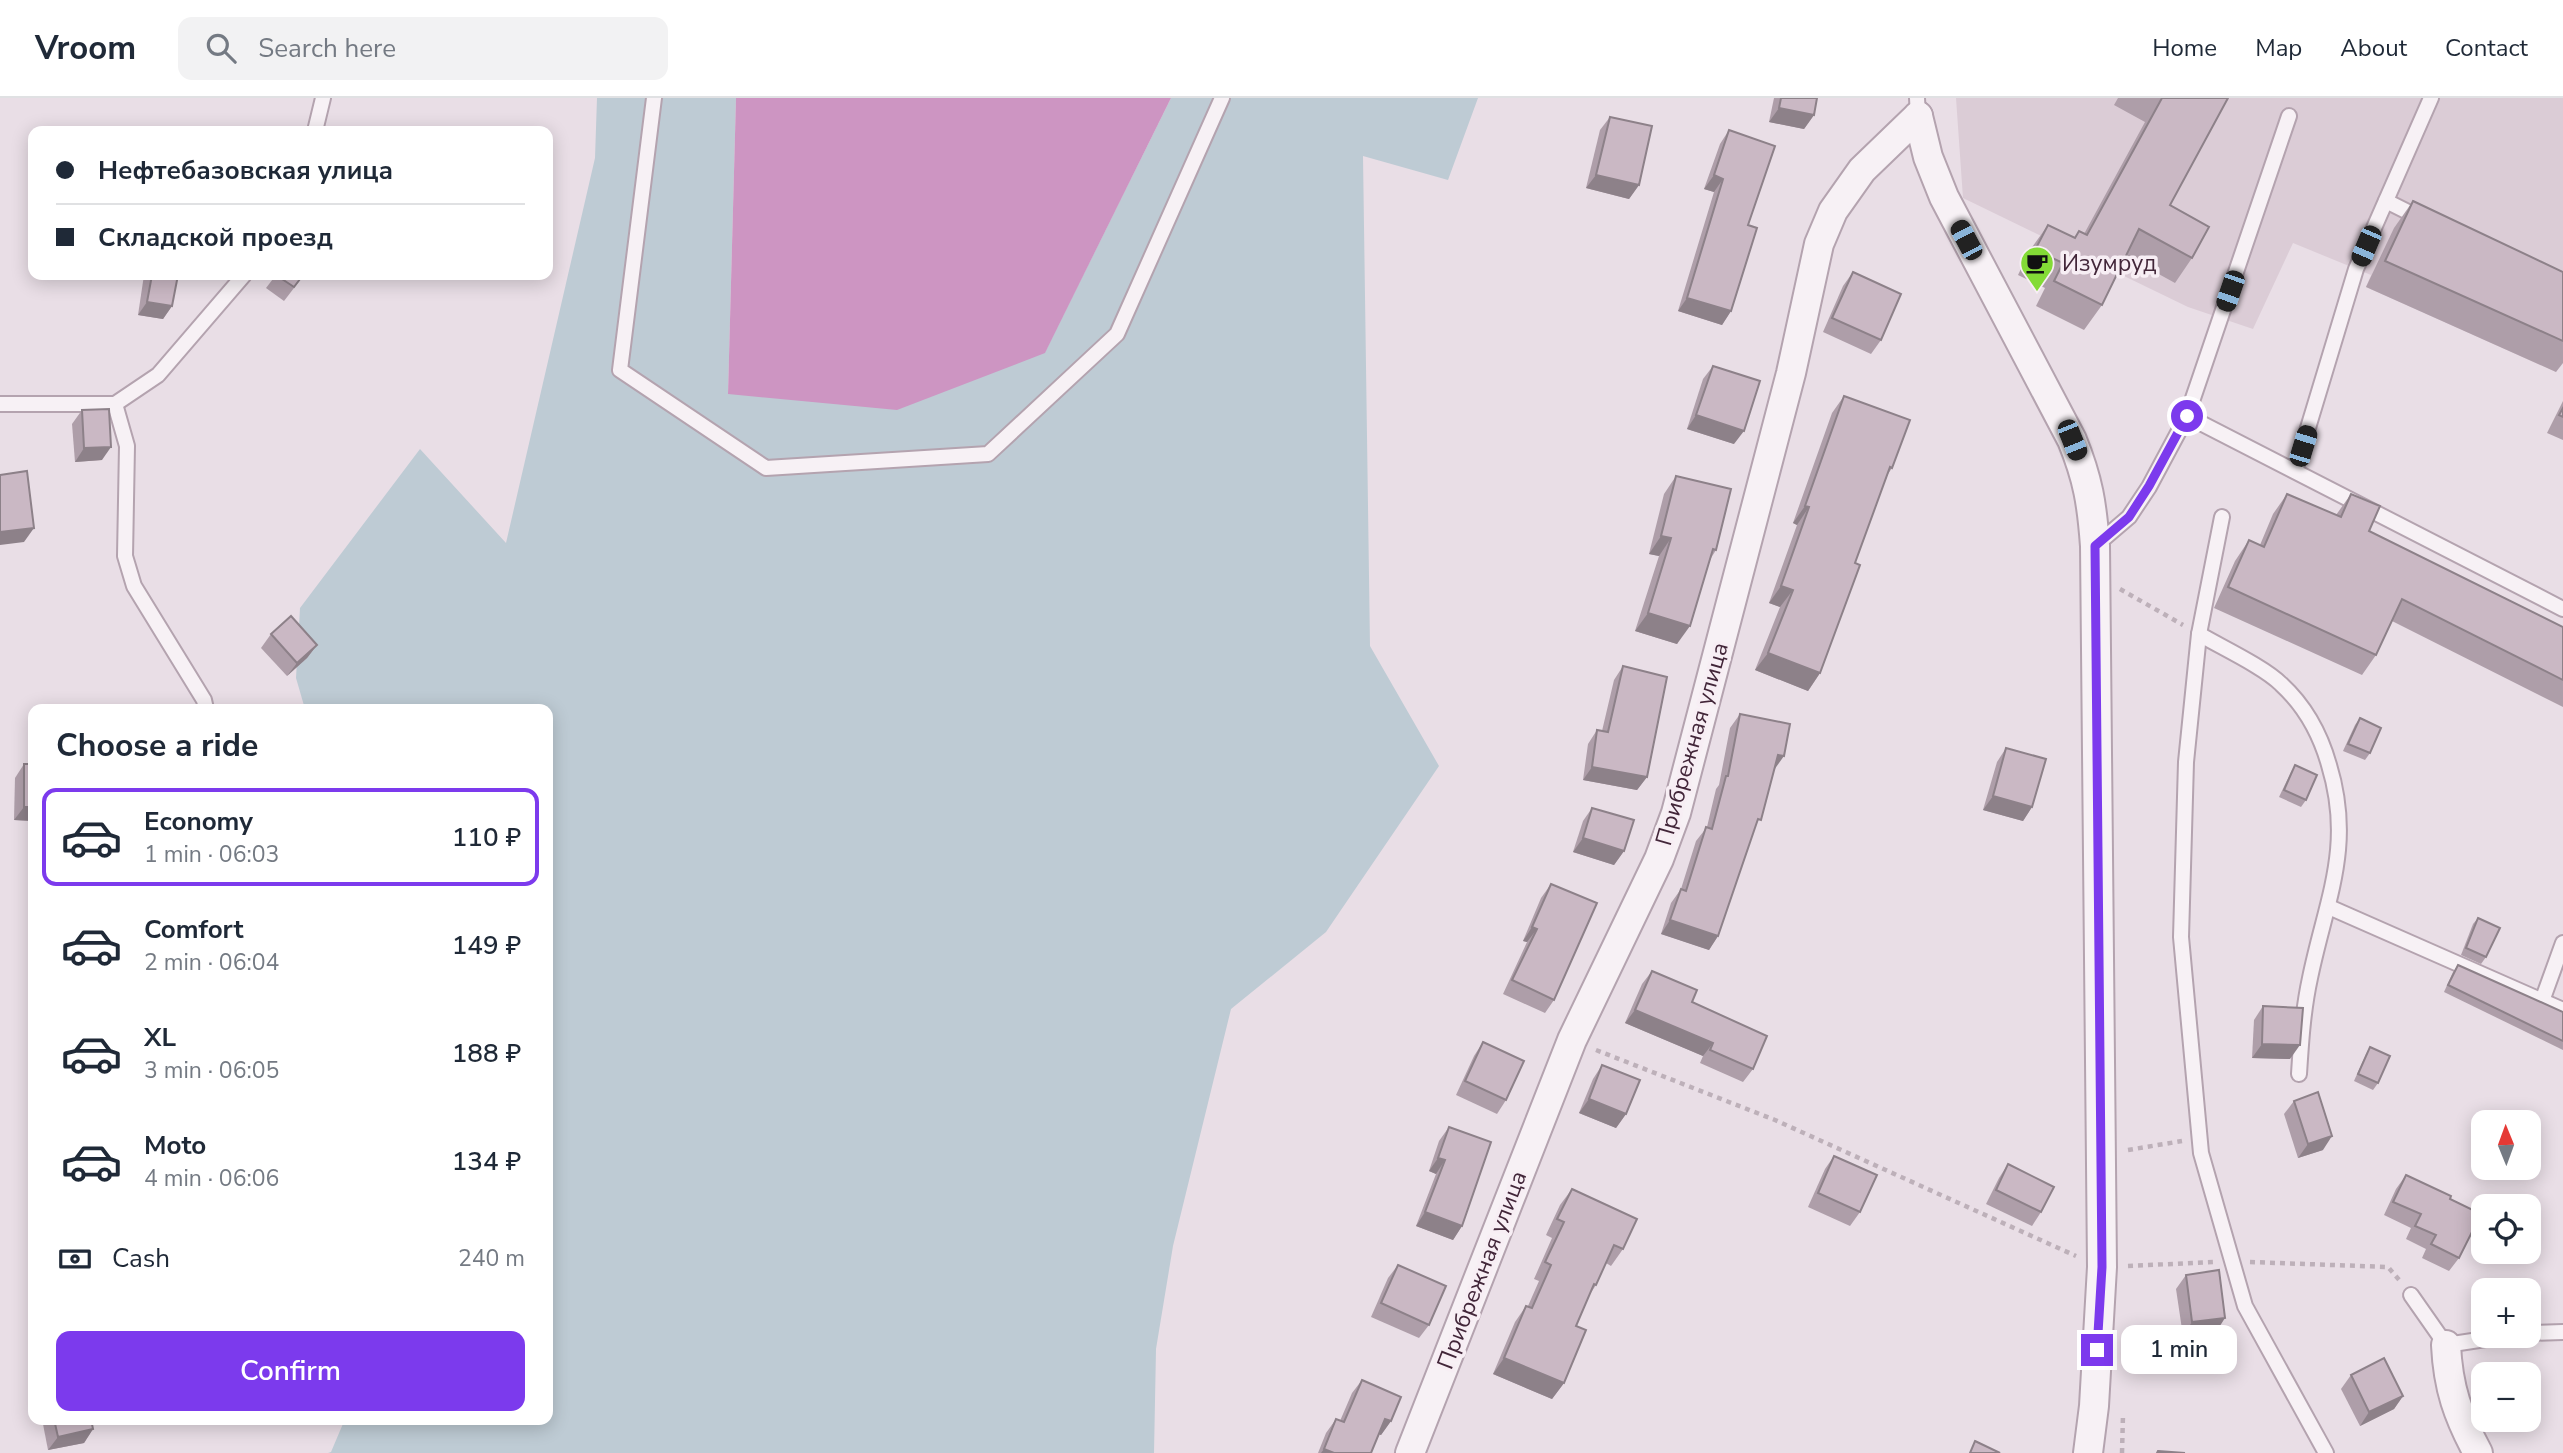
<!DOCTYPE html>
<meta charset="utf-8">
<style>
body{margin:0;font-family:"Nunito Sans",sans-serif;background:#f2f2f3;color:#1f2937;height:100vh;display:flex;flex-direction:column;font-size:26px;white-space:nowrap}
*{box-sizing:border-box;margin:0}
p{font-size:23px;color:#747a83}
.icon{flex:none;width:38px;height:38px;fill:none;stroke:currentColor;stroke-width:2;stroke-linecap:round;stroke-linejoin:round}
.map{position:relative;flex:1;overflow:hidden}
.details{position:absolute;left:28px;top:606px;width:525px;height:721px;display:flex;flex-direction:column;background:#fff;border-radius:14px;box-shadow:0 4px 18px #0003}
.details>*{flex:none}
.guide{position:absolute;left:28px;top:28px;width:525px;height:154px;border-radius:14px;box-shadow:0 4px 18px #0003;display:grid;align-content:center;height:154px;padding:0 28px;background:#fff}
.needle{width:46px;rotate:359deg}
.buttons{position:absolute;left:2471px;top:1012px;display:grid;gap:14px}
.buttons a{display:grid;place-items:center;width:70px;height:70px;border-radius:14px;background:#fff;box-shadow:0 4px 18px #0003;font-size:35px}
.end{position:absolute;width:32px;height:32px;margin:-16px;border:9px solid #7c3aed;background:#fff;box-shadow:0 0 0 4px #fff}
.from{border-radius:50%}
.bubble{position:absolute;height:49px;border-radius:14px;background:#fff;box-shadow:0 4px 18px #0003;font-size:23px;font-weight:600;line-height:49px;text-align:center}
.car{position:absolute;width:21px;height:42px;margin:-21px -10px;border-radius:9px;box-shadow:0 0 5px 2px #0007;background:linear-gradient(#222 24%,#8ab4d8 0 40%,#222 0 76%,#8ab4d8 0 86%,#222 0)}
.guide b{display:flex;align-items:center;gap:24px;height:66px;font-size:26px}
.guide b+b{border-top:2px solid #e0e1e3}
.guide i{width:18px;height:18px;background:#1f2937}
ul{padding:0;list-style:none}
li{display:flex;align-items:center;gap:21px;height:98px;margin:0 14px 10px;padding:0 14px;border:4px solid transparent;border-radius:14px}
li div{flex:1}
li b{display:block;font-size:26px}
li em{font-style:normal;font-weight:600}
li.on{border-color:#7c3aed}
li>.icon{width:63px;height:63px;stroke-width:1.5}
h2{padding:0 28px;font-size:32px;line-height:84px}
.pay{display:flex;align-items:center;gap:18px;height:77px;padding:0 28px;font-size:26px}
.pay p{margin-inline-start:auto}
.action{display:flex;gap:14px;margin-top:auto;padding:14px 28px}
.action a{flex:1;height:80px;border-radius:14px;background:#7c3aed;color:#fff;font-size:28px;font-weight:600;line-height:80px;text-align:center}
header{display:flex;align-items:center;gap:42px;box-sizing:border-box;height:98px;padding:0 35px;background:#fff;border-bottom:2px solid #e0e1e3}
header strong{font-size:33px}
nav{display:flex;gap:38px;margin-inline-start:auto;font-size:24px}
.search{width:490px;height:63px;background:#f2f2f3;display:flex;align-items:center;gap:18px;box-sizing:border-box;padding:0 24px;border-radius:14px;color:#747a83;font-size:26px}
.map>svg:first-child{display:block}
</style>
<header>
<strong>Vroom</strong>
<div class="search"><svg class="icon" aria-label="search" viewBox="0 0 24 24"><circle cx="10" cy="10" r="6"/><path d="M15 15l6 6"/></svg>Search here</div>
<nav><a>Home</a><a>Map</a><a>About</a><a>Contact</a></nav>
</header>
<div class="map">
<svg width="2563" height="1355" viewBox="0 0 2563 1355">
<rect width="100%" height="100%" fill="#e9dee6"/>
<polygon fill="#dbccd6" points="1956,0 2563,0 2563,259 2556,274 2366,189 2371,177 2293,145 2253,231 2188,209 1963,100"/>
<polygon fill="#becbd4" points="597,0 736,0 728,296 1045,254 1171,0 1478,0 1448,82 1363,58 1370,548 1439,668 1326,834 1231,911 1173,1148 1156,1251 1154,1355 328,1355 331,1354 345,1321 548,1321 548,611 305,611 296,580 300,510 420,351 506,445 595,60"/>
<polygon fill="#cd95c2" points="736,0 1171,0 1045,255 897,312 728,296"/>
<g fill="none" stroke-linecap="round" stroke-linejoin="round">
<g stroke="#b4a3af" stroke-width="18">
<g id="service">
<polyline points="654,0 620,272 766,370 988,356 1117,236 1222,0"/>
<polyline points="1917,0 1918,18"/>
<polyline points="315,33 323,0"/>
<polyline points="2386,103 2422,121"/>
<polyline points="0,306 115,306 127,348 125,458 134,488 204,602 206,611"/>
<polyline points="115,306 158,277 244,177"/>
<polyline points="2187,318 2563,511"/>
<polyline points="2295,373 2356,171 2431,0"/>
<polyline points="2222,419 2199,536 2186,664 2181,839 2201,1055 2245,1208 2326,1355"/>
<polyline points="2095,448 2129,419 2149,389 2187,318 2289,18"/>
<path d="M 2199,536 C 2221,549 2264,569 2281,586 C 2305,608 2320,635 2329,667 C 2354,749 2326,802 2310,880 C 2303,912 2301,944 2299,976"/>
<polyline points="2329,809 2563,912"/>
<polyline points="2542,903 2563,845"/>
<polyline points="2411,1197 2446,1247 2512,1237"/>
<polyline points="2529,1235 2563,1234"/>
</g>
</g>
<g stroke="#b4a3af" stroke-width="32">
<g id="minor">
<path d="M 1918,18 L 1928,59 L 1944,99 L 2072,342 C 2088,381 2092,406 2095,448 L 2102,1169 L 2094,1308 L 2088,1355"/>
<path d="M 2446,1247 C 2448,1290 2458,1318 2478,1355"/>
<polyline points="1410,1355 1572,942 1659,761 1676,715 1791,275 1819,146 1833,113 1862,72 1918,18"/>
</g>
</g>
<g stroke="#bdb0b9" stroke-width="4.5" stroke-dasharray="5 5" stroke-linecap="butt">
<polyline points="2120,491 2183,527"/>
<polyline points="1596,952 1775,1022 2076,1158"/>
<polyline points="2128,1052 2182,1043"/>
<polyline points="2250,1164 2388,1169 2400,1183"/>
<polyline points="2128,1168 2214,1164"/>
<polyline points="2122,1355 2123,1317"/>
</g>
<use href="#service" stroke="#f7f1f5" stroke-width="14"/>
<use href="#minor" stroke="#f7f1f5" stroke-width="28"/>
</g>
<g fill="#ae9ea9">
<polygon points="1774,0 1817,0 1814,17 1804,31 1769,24"/>
<polygon points="2118,0 2228,0 2170,107 2192,160 2175,185 2126,158 2102,207 2084,232 2036,208 2045,190 2018,177 2030,152 2048,127 2074,140 2079,133 2084,136 2145,24 2114,7"/>
<polygon points="1610,19 1639,87 1629,101 1586,90 1600,32"/>
<polygon points="1729,32 1748,127 1731,213 1722,227 1678,213 1714,94 1704,91 1720,46"/>
<polygon points="2413,103 2563,174 2563,265 2556,274 2366,189 2394,130"/>
<polygon points="1853,174 1881,242 1871,256 1823,234 1843,188"/>
<polygon points="144,177 178,177 172,208 163,221 138,217"/>
<polygon points="276,177 304,177 284,203 266,190"/>
<polygon points="1713,268 1734,346 1687,331 1703,281"/>
<polygon points="1844,298 1892,370 1886,379 1855,465 1820,575 1808,593 1755,572 1780,509 1769,505 1797,427 1793,425 1832,315"/>
<polygon points="2563,303 2563,342 2547,335"/>
<polygon points="82,312 102,362 75,364 72,326"/>
<polygon points="1676,378 1716,452 1711,460 1677,546 1635,533 1659,458 1649,456 1664,396"/>
<polygon points="2287,396 2336,417 2351,396 2369,433 2563,529 2563,609 2392,523 2376,557 2362,577 2214,510 2235,463 2249,442 2260,447 2273,416"/>
<polygon points="271,536 317,547 307,560 287,578 261,550"/>
<polygon points="1623,568 1647,679 1637,692 1583,682 1588,646 1597,632 1602,633 1614,582"/>
<polygon points="1740,616 1774,672 1718,838 1709,852 1661,836 1671,805 1681,791 1696,743 1707,729 1716,691 1719,687 1730,630"/>
<polygon points="2360,620 2370,655 2365,662 2343,653 2355,627"/>
<polygon points="2006,650 2032,709 2023,723 1983,712 1997,664"/>
<polygon points="24,666 33,723 14,722 15,680"/>
<polygon points="2295,667 2306,702 2301,709 2279,699 2291,674"/>
<polygon points="1592,710 1624,753 1614,767 1573,754 1583,723"/>
<polygon points="1551,786 1554,902 1545,915 1503,896 1527,844 1523,843 1541,800"/>
<polygon points="2478,820 2486,859 2481,866 2461,857 2473,826"/>
<polygon points="2458,867 2563,914 2563,952 2444,894 2453,874"/>
<polygon points="1652,873 1692,904 1753,971 1743,984 1700,965 1703,958 1625,925 1642,886"/>
<polygon points="2263,908 2290,961 2252,960 2254,922"/>
<polygon points="1483,944 1506,1002 1497,1016 1456,997 1474,958"/>
<polygon points="2370,949 2378,985 2373,992 2354,983 2366,956"/>
<polygon points="1602,967 1626,1016 1616,1030 1579,1015 1593,981"/>
<polygon points="2294,1003 2323,1052 2298,1060 2284,1016"/>
<polygon points="1449,1029 1462,1128 1453,1142 1416,1128 1436,1076 1429,1073 1439,1043"/>
<polygon points="1834,1058 1860,1114 1850,1128 1808,1109 1825,1071"/>
<polygon points="2008,1066 2041,1114 2032,1128 1986,1106 1999,1080"/>
<polygon points="2406,1077 2450,1101 2459,1160 2449,1173 2422,1160 2426,1151 2406,1141 2411,1130 2384,1117 2396,1091"/>
<polygon points="1572,1091 1623,1151 1611,1168 1606,1165 1596,1187 1590,1196 1576,1228 1564,1285 1552,1301 1493,1276 1515,1224 1526,1208 1528,1208 1539,1183 1534,1181 1552,1140 1546,1137 1560,1107"/>
<polygon points="1398,1167 1429,1227 1419,1240 1371,1219 1388,1180"/>
<polygon points="2186,1177 2216,1234 2183,1238 2176,1191"/>
<polygon points="2351,1277 2403,1298 2394,1311 2360,1328 2341,1291"/>
<polygon points="1362,1282 1391,1323 1381,1337 1379,1336 1371,1355 1318,1355 1326,1335 1336,1321 1340,1323 1352,1295"/>
<polygon points="42,1321 91,1321 93,1331 84,1345 48,1352"/>
</g>
<g fill="#8d8189">
<polygon points="1779,10 1814,17 1804,31 1769,24"/>
<polygon points="1596,77 1639,87 1629,101 1586,90"/>
<polygon points="1714,77 1723,81 1714,94 1704,91"/>
<polygon points="1687,200 1731,213 1722,227 1678,213"/>
<polygon points="147,204 172,208 163,221 138,217"/>
<polygon points="1696,317 1744,333 1734,346 1687,331"/>
<polygon points="111,349 102,362 75,364 84,350"/>
<polygon points="1805,408 1809,409 1797,427 1793,425"/>
<polygon points="34,430 24,444 0,447 0,434"/>
<polygon points="1661,438 1671,440 1659,458 1649,456"/>
<polygon points="1781,488 1793,492 1780,509 1769,505"/>
<polygon points="1648,515 1690,528 1677,546 1635,533"/>
<polygon points="317,547 307,560 287,578 297,565"/>
<polygon points="1768,555 1820,575 1808,593 1755,572"/>
<polygon points="1778,657 1784,658 1774,672"/>
<polygon points="1592,669 1647,679 1637,692 1583,682"/>
<polygon points="1993,698 2032,709 2023,723 1983,712"/>
<polygon points="24,709 33,709 33,723 14,722"/>
<polygon points="1583,740 1624,753 1614,767 1573,754"/>
<polygon points="1670,822 1718,838 1709,852 1661,836"/>
<polygon points="1532,829 1537,831 1527,844 1523,843"/>
<polygon points="1635,912 1713,945 1703,958 1625,925"/>
<polygon points="2262,946 2300,947 2290,961 2252,960"/>
<polygon points="1589,1001 1626,1016 1616,1030 1579,1015"/>
<polygon points="2332,1038 2323,1052 2298,1060 2308,1046"/>
<polygon points="1438,1060 1445,1062 1436,1076 1429,1073"/>
<polygon points="1425,1114 1462,1128 1453,1142 1416,1128"/>
<polygon points="2225,1220 2216,1234 2183,1238 2192,1224"/>
<polygon points="1504,1260 1564,1285 1552,1301 1493,1276"/>
<polygon points="2403,1298 2394,1311 2360,1328 2369,1314"/>
<polygon points="1385,1321 1391,1323 1381,1337 1375,1335"/>
<polygon points="93,1331 84,1345 48,1352 58,1339"/>
<polygon points="1324,1351 1334,1355 1321,1355"/>
</g>
<g fill="#cab8c4" stroke="#8d8189" stroke-width="2">
<polygon points="1781,0 1817,0 1814,17 1779,10"/>
<polygon points="2162,0 2228,0 2170,107 2209,129 2192,160 2139,131 2102,207 2054,183 2063,165 2035,152 2048,127 2075,140 2079,133 2087,137"/>
<polygon points="1610,19 1652,28 1639,87 1596,77"/>
<polygon points="1729,32 1775,48 1748,127 1757,130 1731,213 1687,200 1723,81 1714,77"/>
<polygon points="2413,103 2563,174 2563,243 2385,163"/>
<polygon points="1853,174 1901,196 1881,242 1832,220"/>
<polygon points="152,177 178,177 172,208 147,204"/>
<polygon points="276,177 303,177 294,189"/>
<polygon points="1713,268 1760,283 1744,333 1696,317"/>
<polygon points="1844,298 1910,322 1892,370 1890,369 1855,465 1860,467 1820,575 1768,555 1793,492 1781,488 1809,409 1805,408"/>
<polygon points="2563,310 2563,319 2559,317"/>
<polygon points="109,311 111,349 84,350 82,312"/>
<polygon points="27,373 34,430 0,434 0,377"/>
<polygon points="1676,378 1731,391 1716,452 1713,451 1690,528 1648,515 1671,440 1661,438"/>
<polygon points="2287,396 2341,419 2351,396 2380,408 2369,433 2563,529 2563,582 2402,501 2376,557 2228,489 2249,442 2264,449"/>
<polygon points="291,518 317,547 297,565 271,536"/>
<polygon points="1623,568 1667,579 1647,679 1592,669 1597,632 1608,634"/>
<polygon points="1740,616 1790,626 1784,658 1778,657 1761,722 1758,721 1718,838 1670,822 1681,791 1686,793 1706,729 1712,731 1726,678 1728,678"/>
<polygon points="2360,620 2381,630 2370,655 2348,646"/>
<polygon points="2006,650 2046,661 2032,709 1993,698"/>
<rect x="24" y="666" width="9" height="43"/>
<polygon points="2295,667 2317,677 2306,702 2284,692"/>
<polygon points="1592,710 1634,722 1624,753 1583,740"/>
<polygon points="1551,786 1597,805 1554,902 1512,882 1537,831 1532,829"/>
<polygon points="2478,820 2500,830 2486,859 2466,850"/>
<polygon points="2458,867 2563,914 2563,943 2448,887"/>
<polygon points="1652,873 1697,892 1692,904 1767,938 1753,971 1710,952 1713,945 1635,912"/>
<polygon points="2263,908 2303,910 2300,947 2262,946"/>
<polygon points="1483,944 1524,963 1506,1002 1465,983"/>
<polygon points="2370,949 2390,958 2378,985 2358,976"/>
<polygon points="1602,967 1640,982 1626,1016 1589,1001"/>
<polygon points="2318,994 2332,1038 2308,1046 2294,1003"/>
<polygon points="1449,1029 1491,1044 1462,1128 1425,1114 1445,1062 1438,1060"/>
<polygon points="1834,1058 1877,1077 1860,1114 1818,1095"/>
<polygon points="2008,1066 2054,1089 2041,1114 1996,1092"/>
<polygon points="2406,1077 2451,1098 2450,1101 2481,1116 2459,1160 2431,1146 2436,1137 2415,1128 2421,1116 2393,1104"/>
<polygon points="1572,1091 1637,1121 1623,1151 1614,1147 1596,1187 1594,1186 1576,1228 1586,1232 1564,1285 1504,1260 1526,1208 1532,1210 1551,1167 1545,1164 1564,1124 1557,1121"/>
<polygon points="1398,1167 1446,1188 1429,1227 1381,1205"/>
<polygon points="2219,1172 2225,1220 2192,1224 2186,1177"/>
<polygon points="2384,1260 2403,1298 2369,1314 2351,1277"/>
<polygon points="1362,1282 1401,1299 1391,1323 1385,1321 1371,1355 1334,1355 1324,1351 1336,1321 1344,1324"/>
<polygon points="54,1321 91,1321 93,1331 58,1339"/>
<polygon points="1975,1343 2000,1355 1970,1355"/>
<polygon points="2158,1353 2185,1355 2157,1355"/>
</g>
<g fill="none" stroke-linecap="round" stroke-linejoin="round">
<polyline stroke="#7c3aed" stroke-width="9" points="2097,1252 2102,1169 2095,448 2129,419 2149,388 2187,318"/>
</g>
<defs>
<g id="cafe-pin" transform="scale(1.75)"><path d="M0 17L-7.5 6A9.5 9.5 0 1 1 7.5 6Z" fill="#83db36" stroke="#f7eef4"/><path d="M-5.5-4.5H6V0H3Q3 3.5 0 3.5H-2.5Q-5.5 3.5-5.5 0ZM3-3.2v2h1.7v-2ZM-6 4.5H4V6H-6Z" fill="#111"/></g>
</defs>
<g fill-rule="evenodd">
<use href="#cafe-pin" x="2037" y="165"/>
</g>
<g text-anchor="middle" dominant-baseline="central" stroke-width="7" stroke-linejoin="round" paint-order="stroke">
<g font-size="23" fill="#422639" stroke="#f7eef4" text-anchor="start">
<text x="2062" y="165">Изумруд</text>
</g>
<g font-size="23" fill="#422639" stroke="#f7eef4">
<text transform="translate(1692 646) rotate(-74)">Прибрежная улица</text>
<text transform="translate(1482 1172) rotate(-69)">Прибрежная улица</text>
</g>
</g>
</svg>
<div class="buttons">
<a><svg class="needle" viewBox="-14 -14 28 28"><path d="M0-13l5 13h-10z" fill="#e53935"/><path d="M0 13l5-13h-10z" fill="#747a83"/></svg></a>
<a><svg class="icon" aria-label="locate" viewBox="0 0 24 24"><circle cx="12" cy="12" r="6"/><path d="M12 2v4M12 18v4M2 12h4M18 12h4"/></svg></a>
<a>+</a>
<a>−</a>
</div>
<i class="end from" style="left:2187px;top:318px"></i>
<i class="end" style="left:2097px;top:1252px"></i>
<div class="bubble" style="left:2121px;top:1227px;width:116px">1 min</div>
<i class="car" style="left:1966px;top:142px;rotate:332deg"></i>
<i class="car" style="left:2366px;top:148px;rotate:203deg"></i>
<i class="car" style="left:2230px;top:193px;rotate:199deg"></i>
<i class="car" style="left:2072px;top:342px;rotate:158deg"></i>
<i class="car" style="left:2303px;top:348px;rotate:17deg"></i>
<div class="guide">
<b><i class="from"></i>Нефтебазовская улица</b>
<b><i></i>Складской проезд</b>
</div>
<section class="details">
<h2>Choose a ride</h2>
<ul>
<li class="on"><svg class="icon" aria-label="car" viewBox="0 0 24 24"><path d="M5 17H2v-5l4-1 3-4h7l3 4 3 1v5h-3M9 17h6M6 11h13"/><circle cx="7" cy="17" r="2"/><circle cx="17" cy="17" r="2"/></svg><div><b>Economy</b><p>1 min · 06:03</p></div><em>110 ₽</em></li>
<li><svg class="icon" aria-label="car" viewBox="0 0 24 24"><path d="M5 17H2v-5l4-1 3-4h7l3 4 3 1v5h-3M9 17h6M6 11h13"/><circle cx="7" cy="17" r="2"/><circle cx="17" cy="17" r="2"/></svg><div><b>Comfort</b><p>2 min · 06:04</p></div><em>149 ₽</em></li>
<li><svg class="icon" aria-label="car" viewBox="0 0 24 24"><path d="M5 17H2v-5l4-1 3-4h7l3 4 3 1v5h-3M9 17h6M6 11h13"/><circle cx="7" cy="17" r="2"/><circle cx="17" cy="17" r="2"/></svg><div><b>XL</b><p>3 min · 06:05</p></div><em>188 ₽</em></li>
<li><svg class="icon" aria-label="car" viewBox="0 0 24 24"><path d="M5 17H2v-5l4-1 3-4h7l3 4 3 1v5h-3M9 17h6M6 11h13"/><circle cx="7" cy="17" r="2"/><circle cx="17" cy="17" r="2"/></svg><div><b>Moto</b><p>4 min · 06:06</p></div><em>134 ₽</em></li>
</ul>
<div class="pay"><svg class="icon" aria-label="cash" viewBox="0 0 24 24"><path d="M3 7h18v10H3z"/><circle cx="12" cy="12" r="2"/></svg>Cash<p>240 m</p></div>
<div class="action"><a>Confirm</a></div>
</section>
</div>
